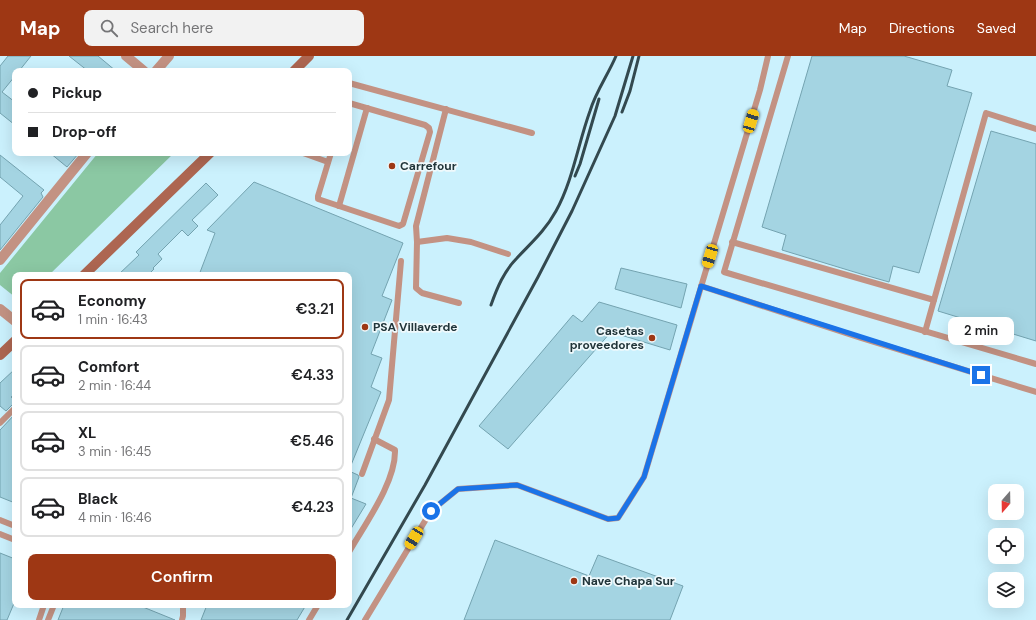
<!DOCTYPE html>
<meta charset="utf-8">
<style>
body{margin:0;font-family:"DM Sans",sans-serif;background:#f2f2f2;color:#202124;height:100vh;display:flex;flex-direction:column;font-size:15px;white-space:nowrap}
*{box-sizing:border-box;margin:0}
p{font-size:13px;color:#757577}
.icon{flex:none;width:22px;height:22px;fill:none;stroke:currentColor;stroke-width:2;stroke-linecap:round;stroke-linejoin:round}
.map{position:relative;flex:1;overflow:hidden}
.drawer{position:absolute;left:12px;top:216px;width:340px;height:336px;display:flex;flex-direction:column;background:#fff;border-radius:8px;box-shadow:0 4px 16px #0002}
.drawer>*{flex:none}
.banner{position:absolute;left:12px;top:12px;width:340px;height:88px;border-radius:8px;box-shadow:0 4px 16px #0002;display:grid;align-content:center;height:88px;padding:0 16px;background:#fff}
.needle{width:26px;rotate:200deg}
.fabs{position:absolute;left:988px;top:428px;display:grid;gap:8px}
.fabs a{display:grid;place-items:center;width:36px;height:36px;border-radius:8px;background:#fff;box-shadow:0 4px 16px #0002;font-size:20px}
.end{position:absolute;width:18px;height:18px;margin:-9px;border:5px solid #1a73e8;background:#fff;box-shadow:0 0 0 2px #fff}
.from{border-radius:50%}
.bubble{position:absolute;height:28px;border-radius:8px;background:#fff;box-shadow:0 4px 16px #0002;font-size:13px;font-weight:600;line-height:28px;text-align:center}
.car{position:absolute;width:12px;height:24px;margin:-12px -6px;border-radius:5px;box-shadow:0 0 3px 1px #0007;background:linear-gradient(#f5c518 24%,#345 0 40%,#f5c518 0 76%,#345 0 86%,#f5c518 0)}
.banner b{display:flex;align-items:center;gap:14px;height:38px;font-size:15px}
.banner b+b{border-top:1px solid #e0e0e0}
.banner i{width:10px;height:10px;background:#202124}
ul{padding:7px 0 0;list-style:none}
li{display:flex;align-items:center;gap:12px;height:60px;margin:0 8px 6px;padding:0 8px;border:2px solid #e0e0e0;border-radius:8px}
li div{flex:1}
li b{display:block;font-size:15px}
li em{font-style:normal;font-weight:600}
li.current{border-color:#9e3714}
li>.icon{width:36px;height:36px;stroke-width:1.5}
.action{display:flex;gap:8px;margin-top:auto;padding:8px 16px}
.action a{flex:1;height:46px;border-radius:8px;background:#9e3714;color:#fff;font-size:16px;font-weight:600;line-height:46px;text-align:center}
header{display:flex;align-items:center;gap:24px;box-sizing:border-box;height:56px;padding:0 20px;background:#9e3714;color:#fff}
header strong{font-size:19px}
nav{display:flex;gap:22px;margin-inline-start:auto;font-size:14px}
.search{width:280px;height:36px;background:#f2f2f2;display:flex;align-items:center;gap:10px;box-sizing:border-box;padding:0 14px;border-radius:8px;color:#757577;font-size:15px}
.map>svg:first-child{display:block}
</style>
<header>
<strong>Map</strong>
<div class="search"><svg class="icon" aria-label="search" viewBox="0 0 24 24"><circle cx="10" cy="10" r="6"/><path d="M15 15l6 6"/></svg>Search here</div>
<nav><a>Map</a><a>Directions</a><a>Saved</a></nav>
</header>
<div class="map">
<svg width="1036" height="564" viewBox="0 0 1036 564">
<rect width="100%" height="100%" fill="#cbf1fd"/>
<polygon fill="#8bc8a3" points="98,97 174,97 49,219 15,219 15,241 0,229 0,217"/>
<g fill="#a4d4e2" stroke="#74a3b0">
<polygon points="8,0 31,0 19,15 15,15 15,20 2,36 15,46 15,69 0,57 0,10"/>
<polygon points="69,0 98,0 116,15 88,15"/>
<polygon points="812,0 904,0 952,14 947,30 972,37 919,217 893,210 889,226 861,218 782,194 786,179 762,171"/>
<polygon points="991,75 1036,88 1036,285 938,255"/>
<polygon points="50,97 79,97 67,111"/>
<polygon points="0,99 44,134 41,137 43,141 0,194 0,169 23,140 0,121"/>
<polygon points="254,126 403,187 382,240 392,244 371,298 382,302 371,331 381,336 349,414 349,219 199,219 215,177 207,174"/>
<polygon points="206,127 218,139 192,164 198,170 188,180 182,174 158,198 162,203 153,212 154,213 148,219 118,219 139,199 136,196"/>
<polygon points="621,212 687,228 681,252 615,233"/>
<polygon points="599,246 677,269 670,294 611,276 508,393 479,370 573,259 582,266"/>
<polygon points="15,313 15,337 11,341 15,345 15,348 12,349 6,355 0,350 0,327"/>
<polygon points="15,358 15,447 0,441 0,374"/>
<polygon points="349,415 358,419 359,421 351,442 366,448 349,476"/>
<polygon points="495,484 589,520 598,499 683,530 670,564 464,564"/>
<polygon points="0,497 15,503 15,545 7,564 0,564"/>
<polygon points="64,549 138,549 175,564 58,564"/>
<polygon points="207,549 306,549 297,564 201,564"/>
</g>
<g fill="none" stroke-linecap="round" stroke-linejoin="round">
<g stroke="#c39283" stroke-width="6">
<polyline points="788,0 724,216 1036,308"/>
<polyline points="349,27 532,77"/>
<polyline points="446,53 416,170 417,186 416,232 422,237 459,247"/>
<polyline points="303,97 328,106"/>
<polyline points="331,97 318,140 318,143 399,170 403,168 430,76 429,72 425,69 349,47"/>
<polyline points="339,150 367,52"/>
<polyline points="417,186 447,182 471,186 508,198"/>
<polyline points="732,186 934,244 986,57 1036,73"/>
<polyline points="701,230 861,282 1036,336"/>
<polyline points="925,276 934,244"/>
<polyline points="0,367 15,352"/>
<polyline points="362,418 389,344 401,205"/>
<polyline points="0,464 15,470"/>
<polyline points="0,478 15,484"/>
<path d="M 349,496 C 365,468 396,426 395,394 L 374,383"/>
<polyline points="39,564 44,549"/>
<polyline points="48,564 54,549"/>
<polyline points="182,564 183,560 183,549"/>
<polyline points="309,564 318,549"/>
<polyline points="365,564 431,455 458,433 517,429 608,463 618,462 644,421 760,34 768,0"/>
</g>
<g stroke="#c39283" stroke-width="10">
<polyline points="126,0 144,15"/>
<polyline points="156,15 169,0"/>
<polyline points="0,204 87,97"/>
<polyline points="0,253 15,265"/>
</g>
<g stroke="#ad6651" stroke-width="10">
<polyline points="294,15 309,0"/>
<polyline points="84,219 210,97"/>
<polyline points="0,299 15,285"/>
</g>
<g stroke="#33494f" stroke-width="3">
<polyline points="622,56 630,35 639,0"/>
<polyline points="575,120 580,108 599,43"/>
<path d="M 491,249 C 497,232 504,215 517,202 C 532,186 545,175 556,155 C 573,124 578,88 590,55 C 596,35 608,19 616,0"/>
<polyline points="347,564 425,429 538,221 572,155 615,60 633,0"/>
</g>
</g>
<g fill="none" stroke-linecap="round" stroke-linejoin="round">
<polyline stroke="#1a73e8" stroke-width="5" points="431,455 458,433 517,429 608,463 618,462 644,421 701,230 981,319"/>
</g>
<g fill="#9e3714" stroke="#eff9fc" stroke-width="1.5">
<circle cx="392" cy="110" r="4"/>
<circle cx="365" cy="271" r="4"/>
<circle cx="652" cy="282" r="4"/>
<circle cx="574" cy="525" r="4"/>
</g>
<g text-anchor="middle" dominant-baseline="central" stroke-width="3.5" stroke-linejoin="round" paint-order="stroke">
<g font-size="12" font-weight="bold" fill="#21353a" stroke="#eff9fc" text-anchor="start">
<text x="400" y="110">Carrefour</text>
<text x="373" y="271">PSA Villaverde</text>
<text x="644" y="275" text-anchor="end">Casetas<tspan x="644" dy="14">proveedores</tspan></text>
<text x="582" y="525">Nave Chapa Sur</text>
</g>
</g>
</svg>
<div class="fabs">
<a><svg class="needle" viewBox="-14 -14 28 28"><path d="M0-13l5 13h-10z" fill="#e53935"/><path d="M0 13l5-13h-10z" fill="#757577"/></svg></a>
<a><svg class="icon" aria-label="locate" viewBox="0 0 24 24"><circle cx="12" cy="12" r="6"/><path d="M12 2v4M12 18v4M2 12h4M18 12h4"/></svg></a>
<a><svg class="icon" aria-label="layers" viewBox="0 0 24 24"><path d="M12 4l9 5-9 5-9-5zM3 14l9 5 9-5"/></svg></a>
</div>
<i class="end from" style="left:431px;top:455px"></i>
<i class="end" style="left:981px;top:319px"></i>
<div class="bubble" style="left:948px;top:261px;width:66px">2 min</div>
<i class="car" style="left:751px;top:65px;rotate:17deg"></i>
<i class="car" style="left:710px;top:200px;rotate:197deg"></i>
<i class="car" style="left:414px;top:482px;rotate:211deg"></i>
<div class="banner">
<b><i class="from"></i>Pickup</b>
<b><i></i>Drop-off</b>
</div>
<section class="drawer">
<ul>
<li class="current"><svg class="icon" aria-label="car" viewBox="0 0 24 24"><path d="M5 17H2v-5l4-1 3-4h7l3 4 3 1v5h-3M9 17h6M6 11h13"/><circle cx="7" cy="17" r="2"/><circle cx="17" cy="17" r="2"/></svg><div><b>Economy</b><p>1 min · 16:43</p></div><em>€3.21</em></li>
<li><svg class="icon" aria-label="car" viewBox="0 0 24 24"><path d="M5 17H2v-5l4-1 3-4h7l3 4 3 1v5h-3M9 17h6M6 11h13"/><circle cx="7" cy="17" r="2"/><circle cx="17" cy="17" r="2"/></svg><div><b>Comfort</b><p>2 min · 16:44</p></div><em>€4.33</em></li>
<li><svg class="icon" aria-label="car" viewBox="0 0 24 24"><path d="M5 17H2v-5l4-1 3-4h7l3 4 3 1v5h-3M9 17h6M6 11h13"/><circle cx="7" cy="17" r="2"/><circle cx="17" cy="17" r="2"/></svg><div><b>XL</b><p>3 min · 16:45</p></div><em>€5.46</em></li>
<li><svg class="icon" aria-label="car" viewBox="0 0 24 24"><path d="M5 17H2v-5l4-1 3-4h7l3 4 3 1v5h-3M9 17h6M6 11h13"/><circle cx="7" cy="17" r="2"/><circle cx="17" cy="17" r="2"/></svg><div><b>Black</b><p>4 min · 16:46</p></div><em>€4.23</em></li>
</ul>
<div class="action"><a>Confirm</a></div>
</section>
</div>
